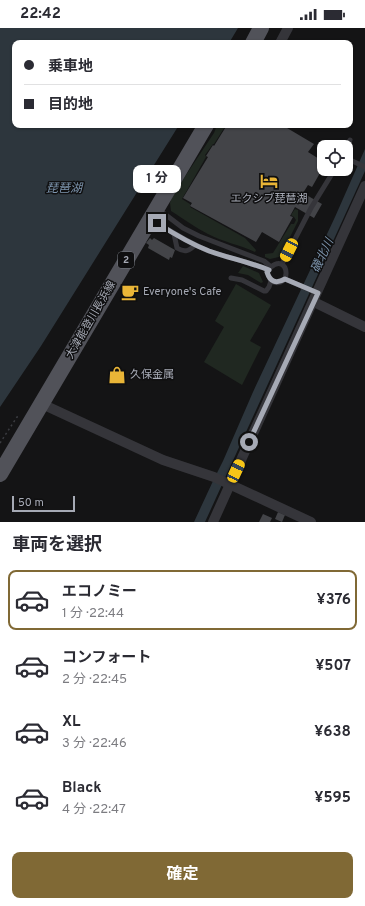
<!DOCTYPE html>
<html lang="ja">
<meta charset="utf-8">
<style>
body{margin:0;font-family:Overpass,"Noto Sans JP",sans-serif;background:#f7f7f7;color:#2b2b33;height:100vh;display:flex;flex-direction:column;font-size:15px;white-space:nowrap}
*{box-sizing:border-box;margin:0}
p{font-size:13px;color:#7c7c81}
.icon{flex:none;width:22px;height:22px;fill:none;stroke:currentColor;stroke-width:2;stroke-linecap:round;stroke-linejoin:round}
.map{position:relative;height:494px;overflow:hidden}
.sheet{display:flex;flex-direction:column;background:#fff;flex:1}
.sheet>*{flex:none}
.hud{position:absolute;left:12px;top:12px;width:341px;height:88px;border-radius:8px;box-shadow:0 1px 3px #0004;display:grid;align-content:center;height:88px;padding:0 12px;background:#fff}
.tools{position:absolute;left:317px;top:112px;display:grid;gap:8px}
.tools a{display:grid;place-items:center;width:36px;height:36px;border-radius:8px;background:#fff;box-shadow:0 1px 3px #0004;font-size:20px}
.scale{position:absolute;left:12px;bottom:10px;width:63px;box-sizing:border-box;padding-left:4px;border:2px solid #a6aab5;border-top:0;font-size:11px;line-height:14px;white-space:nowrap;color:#a6aab5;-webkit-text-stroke:3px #0f0f10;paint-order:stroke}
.end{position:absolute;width:18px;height:18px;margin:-9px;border:5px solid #a6aab5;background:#111;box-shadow:0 0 0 2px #111}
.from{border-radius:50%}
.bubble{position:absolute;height:28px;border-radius:8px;background:#fff;box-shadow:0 1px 3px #0004;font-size:13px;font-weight:700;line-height:28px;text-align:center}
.car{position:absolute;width:12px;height:24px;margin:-12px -6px;border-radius:5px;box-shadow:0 0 3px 1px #0007;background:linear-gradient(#f5c518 24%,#345 0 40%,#f5c518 0 76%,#345 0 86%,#f5c518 0)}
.hud b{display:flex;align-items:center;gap:14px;height:38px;font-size:15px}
.hud b+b{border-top:1px solid #e1e1e2}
.hud i{width:10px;height:10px;background:#2b2b33}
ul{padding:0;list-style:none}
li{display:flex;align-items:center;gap:12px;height:60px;margin:0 8px 6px;padding:0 4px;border:2px solid transparent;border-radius:8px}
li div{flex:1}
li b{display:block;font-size:15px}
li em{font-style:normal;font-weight:700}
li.on{border-color:#806935}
li>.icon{width:36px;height:36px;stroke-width:1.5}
h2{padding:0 12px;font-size:18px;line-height:48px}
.action{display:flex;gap:8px;margin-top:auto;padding:8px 12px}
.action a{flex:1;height:46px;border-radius:8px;background:#806935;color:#fff;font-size:16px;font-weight:700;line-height:46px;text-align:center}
.status{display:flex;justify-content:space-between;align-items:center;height:28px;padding:0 20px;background:#fff;direction:ltr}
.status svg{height:11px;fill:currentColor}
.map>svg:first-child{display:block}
</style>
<div class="status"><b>22:42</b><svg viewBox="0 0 49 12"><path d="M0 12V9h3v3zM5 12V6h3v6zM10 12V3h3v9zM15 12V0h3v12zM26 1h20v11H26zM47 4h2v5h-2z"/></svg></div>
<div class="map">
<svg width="365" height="494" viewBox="0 0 365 494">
<rect width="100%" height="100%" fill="#141415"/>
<g fill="#202821">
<path d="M 217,97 L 226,97 L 214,116 L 213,116 L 205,127 L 206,129 L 182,171 L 190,176 L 190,179 L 245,210 L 256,222 L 255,224 C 240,217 223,214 208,206 C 196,200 184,191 171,183 L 170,175 L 172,168 L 214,105 Z"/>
<polygon points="295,181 298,182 298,193 282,225 279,229 270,231 265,229 265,226 273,225 291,196 294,196 296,192 294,189 291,187"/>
<polygon points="243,238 259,245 263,254 261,255 248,247 238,245"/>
<polygon points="236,256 271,277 250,313 261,319 242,357 204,334 224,299 215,293"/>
</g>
<g fill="#2d363d">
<polygon points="0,0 238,0 229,15 15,15 15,97 179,97 41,318 0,379"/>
<polygon points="365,121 365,143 205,494 194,494 213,453 223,433 253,364 335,189"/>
</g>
<g fill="#434448">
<polygon points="227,97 231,97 235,99 236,97 282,97 314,116 308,124 324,134 324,138 312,159 308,157 303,165 322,176 314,190 295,179 290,188 293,189 279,214 262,204 256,214 190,178 192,175 183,170 208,129 206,128 213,117 214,118"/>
<polygon points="150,210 152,212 154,210 175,222 172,230 170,229 169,232 148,220 149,217 146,215"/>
<polygon points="278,484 285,487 282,494 275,491"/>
<polygon points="263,486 272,490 270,494 259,494"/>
</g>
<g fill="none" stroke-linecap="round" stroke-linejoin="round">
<polyline stroke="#3b3c41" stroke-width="1.5" stroke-dasharray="2 3" stroke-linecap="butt" points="0,415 17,389 20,388"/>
<g stroke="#35353a" stroke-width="5">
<polyline points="346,121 350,112"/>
<polyline points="346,130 365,139"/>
<path d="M 162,184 L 183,200 L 199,208 L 256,230 L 264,233 L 271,239 C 289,224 293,263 271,253 L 267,244 L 271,239"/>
<path d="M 157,195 C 174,205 191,216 209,223 C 229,230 249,234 269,242"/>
<path d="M 174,206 L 177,220 C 185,225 189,223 195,217"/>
<polyline points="282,236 311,180 335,141"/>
<polyline points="231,250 242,252 264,263 266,263 269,259 271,253"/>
<polyline points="285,251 317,265"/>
</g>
<g stroke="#35353a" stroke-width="10">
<polyline points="280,15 288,0"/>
<polyline points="314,274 365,299"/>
<polyline points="42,376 163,432 214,449 311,494"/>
<polyline points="213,494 365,158"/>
</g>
<g stroke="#515259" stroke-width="16">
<polyline points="253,15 261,0"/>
<polyline points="0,446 206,97"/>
</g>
</g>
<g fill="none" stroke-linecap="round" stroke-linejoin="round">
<path stroke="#a6aab5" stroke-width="5" d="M 157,195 C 174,206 191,216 209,223 C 229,230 249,234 269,242 L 267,244 C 270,254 276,256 285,251 L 318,265 L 249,414"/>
</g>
<defs>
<g id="hotel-bare" transform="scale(1.38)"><path d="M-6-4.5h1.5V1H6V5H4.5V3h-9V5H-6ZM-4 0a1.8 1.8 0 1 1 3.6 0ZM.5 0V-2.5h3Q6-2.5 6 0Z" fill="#e9b537" stroke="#0f0f10" stroke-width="2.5" paint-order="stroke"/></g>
<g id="cafe-bare" transform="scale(1.38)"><path d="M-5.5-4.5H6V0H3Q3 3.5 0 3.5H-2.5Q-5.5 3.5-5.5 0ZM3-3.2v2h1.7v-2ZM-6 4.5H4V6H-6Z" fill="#e9b537" stroke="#0f0f10" stroke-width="2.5" paint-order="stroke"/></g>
<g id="shop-bare" transform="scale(1.38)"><path d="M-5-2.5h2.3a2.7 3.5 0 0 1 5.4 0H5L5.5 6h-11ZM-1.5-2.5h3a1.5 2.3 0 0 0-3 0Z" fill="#e9b537" stroke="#0f0f10" stroke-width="2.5" paint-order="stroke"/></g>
</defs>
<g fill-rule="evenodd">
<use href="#hotel-bare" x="269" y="153"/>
<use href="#cafe-bare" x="130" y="264"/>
<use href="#shop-bare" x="117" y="347"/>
</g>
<g text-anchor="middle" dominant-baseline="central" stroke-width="3" stroke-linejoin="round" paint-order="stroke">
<rect fill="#0f0f10" stroke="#797c84" stroke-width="1" x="118" y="224" width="16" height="16" rx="3"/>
<g font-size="10" font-weight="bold" fill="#a6aab5">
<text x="126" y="232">2</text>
</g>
<g font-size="11" fill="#a6aab5" stroke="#0f0f10" text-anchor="start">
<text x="269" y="171" text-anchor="middle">エクシブ琵琶湖</text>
<text x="143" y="264">Everyone's Cafe</text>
<text x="130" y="347">久保金属</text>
</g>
<g font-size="11" fill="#a6aab5" stroke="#0f0f10">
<text transform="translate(91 292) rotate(-60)">大津能登川長浜線</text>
</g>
<g font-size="12" font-style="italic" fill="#7e96af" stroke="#0f0f10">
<text x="64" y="161">琵琶湖</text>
<text transform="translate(323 228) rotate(-65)">磯北川</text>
</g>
</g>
</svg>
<div class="tools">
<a><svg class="icon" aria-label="locate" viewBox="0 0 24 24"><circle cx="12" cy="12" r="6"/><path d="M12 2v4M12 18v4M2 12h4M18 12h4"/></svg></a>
</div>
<div class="scale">50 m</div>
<i class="end from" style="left:249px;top:414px"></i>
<i class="end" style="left:157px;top:195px"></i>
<div class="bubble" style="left:133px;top:137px;width:48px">1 分</div>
<i class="car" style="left:289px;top:222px;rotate:207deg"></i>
<i class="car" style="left:236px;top:443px;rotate:25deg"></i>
<div class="hud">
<b><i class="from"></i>乗車地</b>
<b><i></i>目的地</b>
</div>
</div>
<section class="sheet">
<h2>車両を選択</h2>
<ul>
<li class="on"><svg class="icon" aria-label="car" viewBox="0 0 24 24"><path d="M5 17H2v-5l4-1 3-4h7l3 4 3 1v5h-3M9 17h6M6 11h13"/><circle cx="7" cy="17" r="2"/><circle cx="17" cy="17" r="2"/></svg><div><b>エコノミー</b><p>1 分 · 22:44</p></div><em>¥376</em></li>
<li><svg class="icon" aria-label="car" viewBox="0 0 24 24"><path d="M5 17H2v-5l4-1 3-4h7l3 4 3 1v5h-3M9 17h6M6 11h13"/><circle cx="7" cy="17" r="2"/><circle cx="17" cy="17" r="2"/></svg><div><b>コンフォート</b><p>2 分 · 22:45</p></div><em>¥507</em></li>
<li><svg class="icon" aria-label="car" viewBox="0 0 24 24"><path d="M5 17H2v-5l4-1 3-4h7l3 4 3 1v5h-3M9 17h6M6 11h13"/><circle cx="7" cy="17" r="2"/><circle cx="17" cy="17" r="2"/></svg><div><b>XL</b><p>3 分 · 22:46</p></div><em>¥638</em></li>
<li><svg class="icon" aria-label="car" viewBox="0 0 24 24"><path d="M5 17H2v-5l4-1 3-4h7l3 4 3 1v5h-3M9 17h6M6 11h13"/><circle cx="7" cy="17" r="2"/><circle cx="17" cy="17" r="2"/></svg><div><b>Black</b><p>4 分 · 22:47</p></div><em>¥595</em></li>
</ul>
<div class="action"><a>確定</a></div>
</section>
